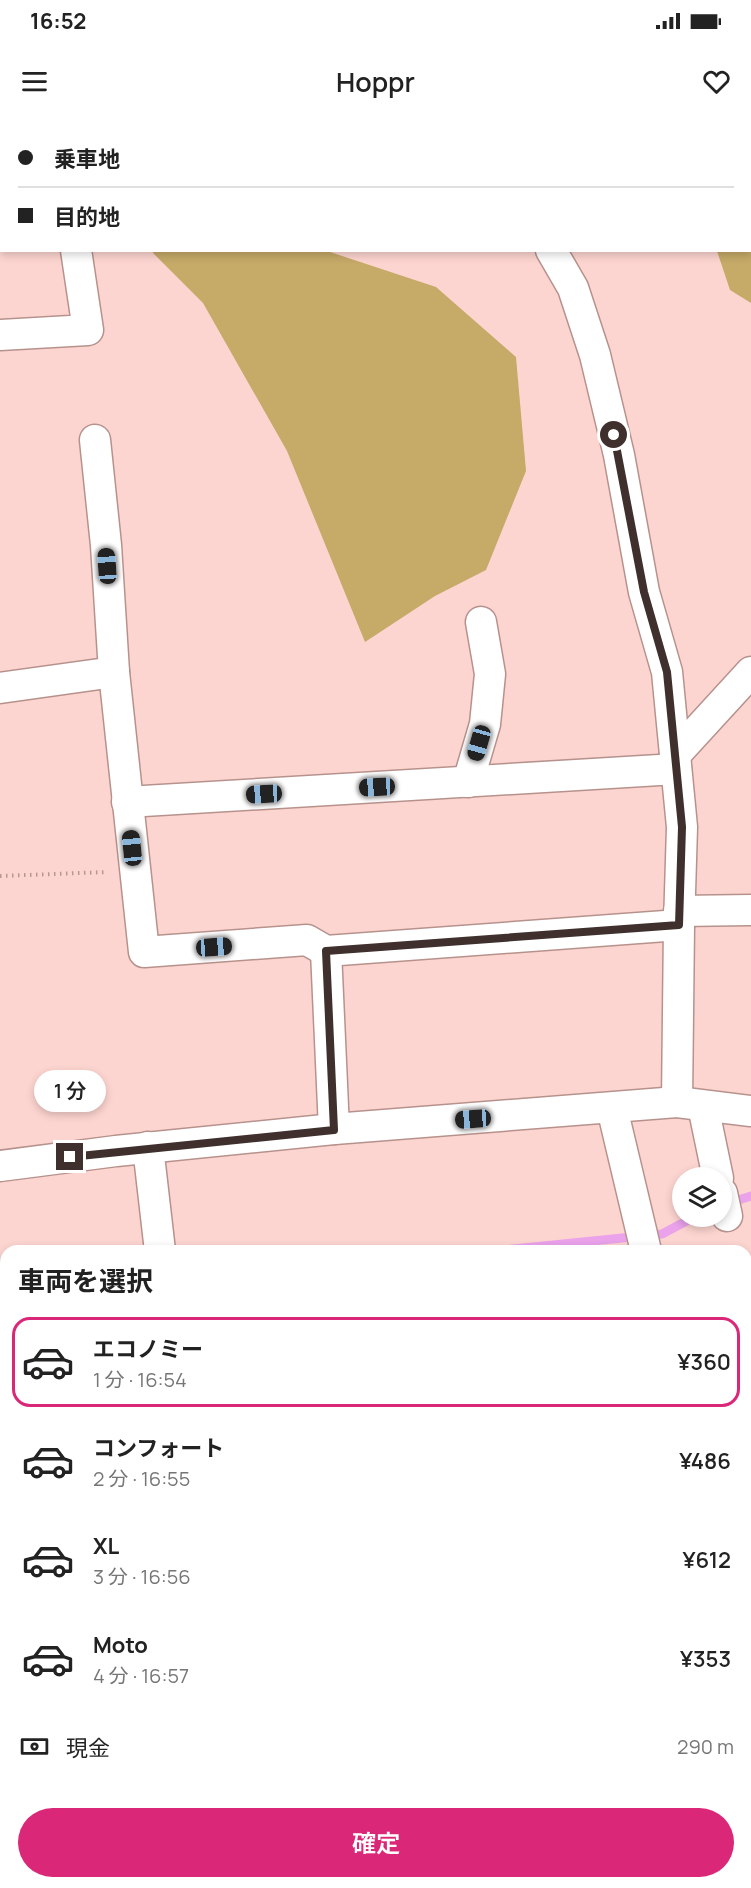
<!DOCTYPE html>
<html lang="ja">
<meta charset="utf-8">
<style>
body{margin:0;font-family:Manrope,"Noto Sans JP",sans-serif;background:#f6f6f6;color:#222;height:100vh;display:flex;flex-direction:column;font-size:22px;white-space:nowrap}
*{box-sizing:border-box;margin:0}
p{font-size:20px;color:#767676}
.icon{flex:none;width:33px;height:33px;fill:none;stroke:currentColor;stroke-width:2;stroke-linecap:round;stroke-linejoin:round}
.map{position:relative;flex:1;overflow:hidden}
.drawer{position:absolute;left:0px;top:1125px;width:752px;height:644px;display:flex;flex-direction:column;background:#fff;border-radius:18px 18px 0 0;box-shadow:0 3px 9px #0003}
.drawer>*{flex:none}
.hud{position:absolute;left:0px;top:0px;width:752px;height:132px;box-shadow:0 3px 9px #0003;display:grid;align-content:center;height:132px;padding:0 18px;background:#fff}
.fabs{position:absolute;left:672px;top:1047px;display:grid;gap:12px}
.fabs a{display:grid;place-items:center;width:60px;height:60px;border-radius:50%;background:#fff;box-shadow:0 3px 9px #0003;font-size:30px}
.end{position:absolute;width:27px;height:27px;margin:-14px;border:8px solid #3f302e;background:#fff;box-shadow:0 0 0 3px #fff}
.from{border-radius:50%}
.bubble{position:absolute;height:42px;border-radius:21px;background:#fff;box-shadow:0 3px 9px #0003;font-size:20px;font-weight:600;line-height:42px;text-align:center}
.car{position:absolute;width:18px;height:36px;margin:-18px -9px;border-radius:8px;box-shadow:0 0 4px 2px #0007;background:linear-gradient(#222 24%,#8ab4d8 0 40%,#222 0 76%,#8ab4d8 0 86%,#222 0)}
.hud b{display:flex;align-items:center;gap:21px;height:57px;font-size:22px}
.hud b+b{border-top:2px solid #e0e0e0}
.hud i{width:15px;height:15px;background:#222}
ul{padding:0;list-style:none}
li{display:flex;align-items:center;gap:18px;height:90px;margin:0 12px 9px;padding:0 6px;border:3px solid transparent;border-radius:18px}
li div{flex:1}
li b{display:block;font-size:22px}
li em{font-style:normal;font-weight:600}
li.on{border-color:#db2777}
li>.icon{width:54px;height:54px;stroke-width:1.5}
h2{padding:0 18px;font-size:27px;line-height:72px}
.pay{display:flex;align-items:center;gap:15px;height:66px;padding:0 18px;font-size:22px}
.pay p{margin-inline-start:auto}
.button{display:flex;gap:12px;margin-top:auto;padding:12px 18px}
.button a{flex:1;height:69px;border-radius:36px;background:#db2777;color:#fff;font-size:24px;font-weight:600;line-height:69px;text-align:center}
.status{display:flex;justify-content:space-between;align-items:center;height:42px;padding:0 30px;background:#fff;direction:ltr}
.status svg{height:16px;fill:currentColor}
header{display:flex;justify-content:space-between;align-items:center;height:78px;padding:0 18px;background:#fff;font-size:27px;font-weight:600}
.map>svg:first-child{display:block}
</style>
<div class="status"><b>16:52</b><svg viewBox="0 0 49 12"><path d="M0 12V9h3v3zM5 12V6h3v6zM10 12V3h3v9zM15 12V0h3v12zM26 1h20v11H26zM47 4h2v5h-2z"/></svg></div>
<header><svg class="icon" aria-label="menu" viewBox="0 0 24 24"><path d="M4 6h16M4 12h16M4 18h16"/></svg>Hoppr<svg class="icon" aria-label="heart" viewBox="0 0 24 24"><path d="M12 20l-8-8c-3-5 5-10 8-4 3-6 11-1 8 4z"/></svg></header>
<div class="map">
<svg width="751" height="1768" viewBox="0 0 751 1768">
<rect width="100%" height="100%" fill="#fdd5d0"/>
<g fill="#c5aa68">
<polygon points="689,0 751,0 751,183 730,170 717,131 750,130 750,2 688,1"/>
<polygon points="153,131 327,131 436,167 516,237 526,351 486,450 435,476 365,522 287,331 203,183 153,133"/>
<polygon points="0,1689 6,1689 6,1762 280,1763 279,1768 0,1768"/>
</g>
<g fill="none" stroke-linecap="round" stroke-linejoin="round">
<g stroke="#eaa2eb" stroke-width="9">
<polyline points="729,1083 751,1076"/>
<polyline points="493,1131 662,1114 696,1096"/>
<polyline points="0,1202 6,1201"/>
</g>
<g stroke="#b7928d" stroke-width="33">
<g id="street">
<polyline points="457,0 459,2"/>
<polyline points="0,72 2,72"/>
<polyline points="551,130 573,168 595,235 619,335 644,472 667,552 682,707 679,805 677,982"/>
<polyline points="0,215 88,210 76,130"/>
<polyline points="95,320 106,425 114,552 144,832 307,820 326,831 679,805"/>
<polyline points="0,568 114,552"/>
<polyline points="675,635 751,552"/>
<polyline points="468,662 485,604 490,554 481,502"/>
<polyline points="127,682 676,649"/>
<polyline points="679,791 751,790"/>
<polyline points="326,831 334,1009"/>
<polyline points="703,986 718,1058"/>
<polyline points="612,988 646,1131"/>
<polyline points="148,1027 160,1131"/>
<polyline points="0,1046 116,1031 334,1009 677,982 751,991"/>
<polyline points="722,1073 727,1096"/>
<polyline points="0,1564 6,1564"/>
<polyline points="746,1613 751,1612"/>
<polyline points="499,1762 501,1768"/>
</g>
</g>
<polyline stroke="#b59793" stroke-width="4" stroke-dasharray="1.5 4.5" stroke-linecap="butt" points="0,756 107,752"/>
<use href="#street" stroke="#fff" stroke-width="30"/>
</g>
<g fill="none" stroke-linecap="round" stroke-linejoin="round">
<polyline stroke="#3f302e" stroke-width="8" points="70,1037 334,1010 326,831 679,805 682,707 667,552 644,472 614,315"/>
</g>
</svg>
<div class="fabs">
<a><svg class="icon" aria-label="layers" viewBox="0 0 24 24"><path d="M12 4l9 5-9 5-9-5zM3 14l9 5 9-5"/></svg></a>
</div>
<i class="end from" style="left:614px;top:315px"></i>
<i class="end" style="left:70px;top:1037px"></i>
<div class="bubble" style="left:34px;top:950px;width:72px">1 分</div>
<i class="car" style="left:107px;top:446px;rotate:356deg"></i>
<i class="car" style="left:479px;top:623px;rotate:196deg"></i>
<i class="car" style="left:377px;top:667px;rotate:267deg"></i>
<i class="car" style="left:264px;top:674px;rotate:267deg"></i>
<i class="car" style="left:132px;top:728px;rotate:354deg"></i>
<i class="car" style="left:214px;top:827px;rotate:86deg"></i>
<i class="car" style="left:473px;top:999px;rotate:266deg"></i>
<div class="hud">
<b><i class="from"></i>乗車地</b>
<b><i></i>目的地</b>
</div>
<section class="drawer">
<h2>車両を選択</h2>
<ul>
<li class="on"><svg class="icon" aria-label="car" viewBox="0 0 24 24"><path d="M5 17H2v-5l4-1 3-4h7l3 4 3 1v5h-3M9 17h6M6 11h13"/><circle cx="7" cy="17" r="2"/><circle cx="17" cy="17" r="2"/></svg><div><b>エコノミー</b><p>1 分 · 16:54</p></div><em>¥360</em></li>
<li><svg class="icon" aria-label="car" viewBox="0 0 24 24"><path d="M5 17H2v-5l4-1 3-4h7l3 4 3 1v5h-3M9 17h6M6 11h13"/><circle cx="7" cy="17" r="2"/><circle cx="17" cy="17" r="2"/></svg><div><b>コンフォート</b><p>2 分 · 16:55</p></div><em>¥486</em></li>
<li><svg class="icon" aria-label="car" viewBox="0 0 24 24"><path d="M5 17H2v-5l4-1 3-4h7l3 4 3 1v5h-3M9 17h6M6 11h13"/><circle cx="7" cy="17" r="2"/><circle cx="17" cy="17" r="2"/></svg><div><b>XL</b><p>3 分 · 16:56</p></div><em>¥612</em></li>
<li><svg class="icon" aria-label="car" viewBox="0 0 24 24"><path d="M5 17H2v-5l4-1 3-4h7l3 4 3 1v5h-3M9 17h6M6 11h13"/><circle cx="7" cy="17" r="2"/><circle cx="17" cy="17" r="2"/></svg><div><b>Moto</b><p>4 分 · 16:57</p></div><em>¥353</em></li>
</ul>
<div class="pay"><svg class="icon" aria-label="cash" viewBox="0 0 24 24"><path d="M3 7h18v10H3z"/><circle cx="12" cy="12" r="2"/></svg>現金<p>290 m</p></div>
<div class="button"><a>確定</a></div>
</section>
</div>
